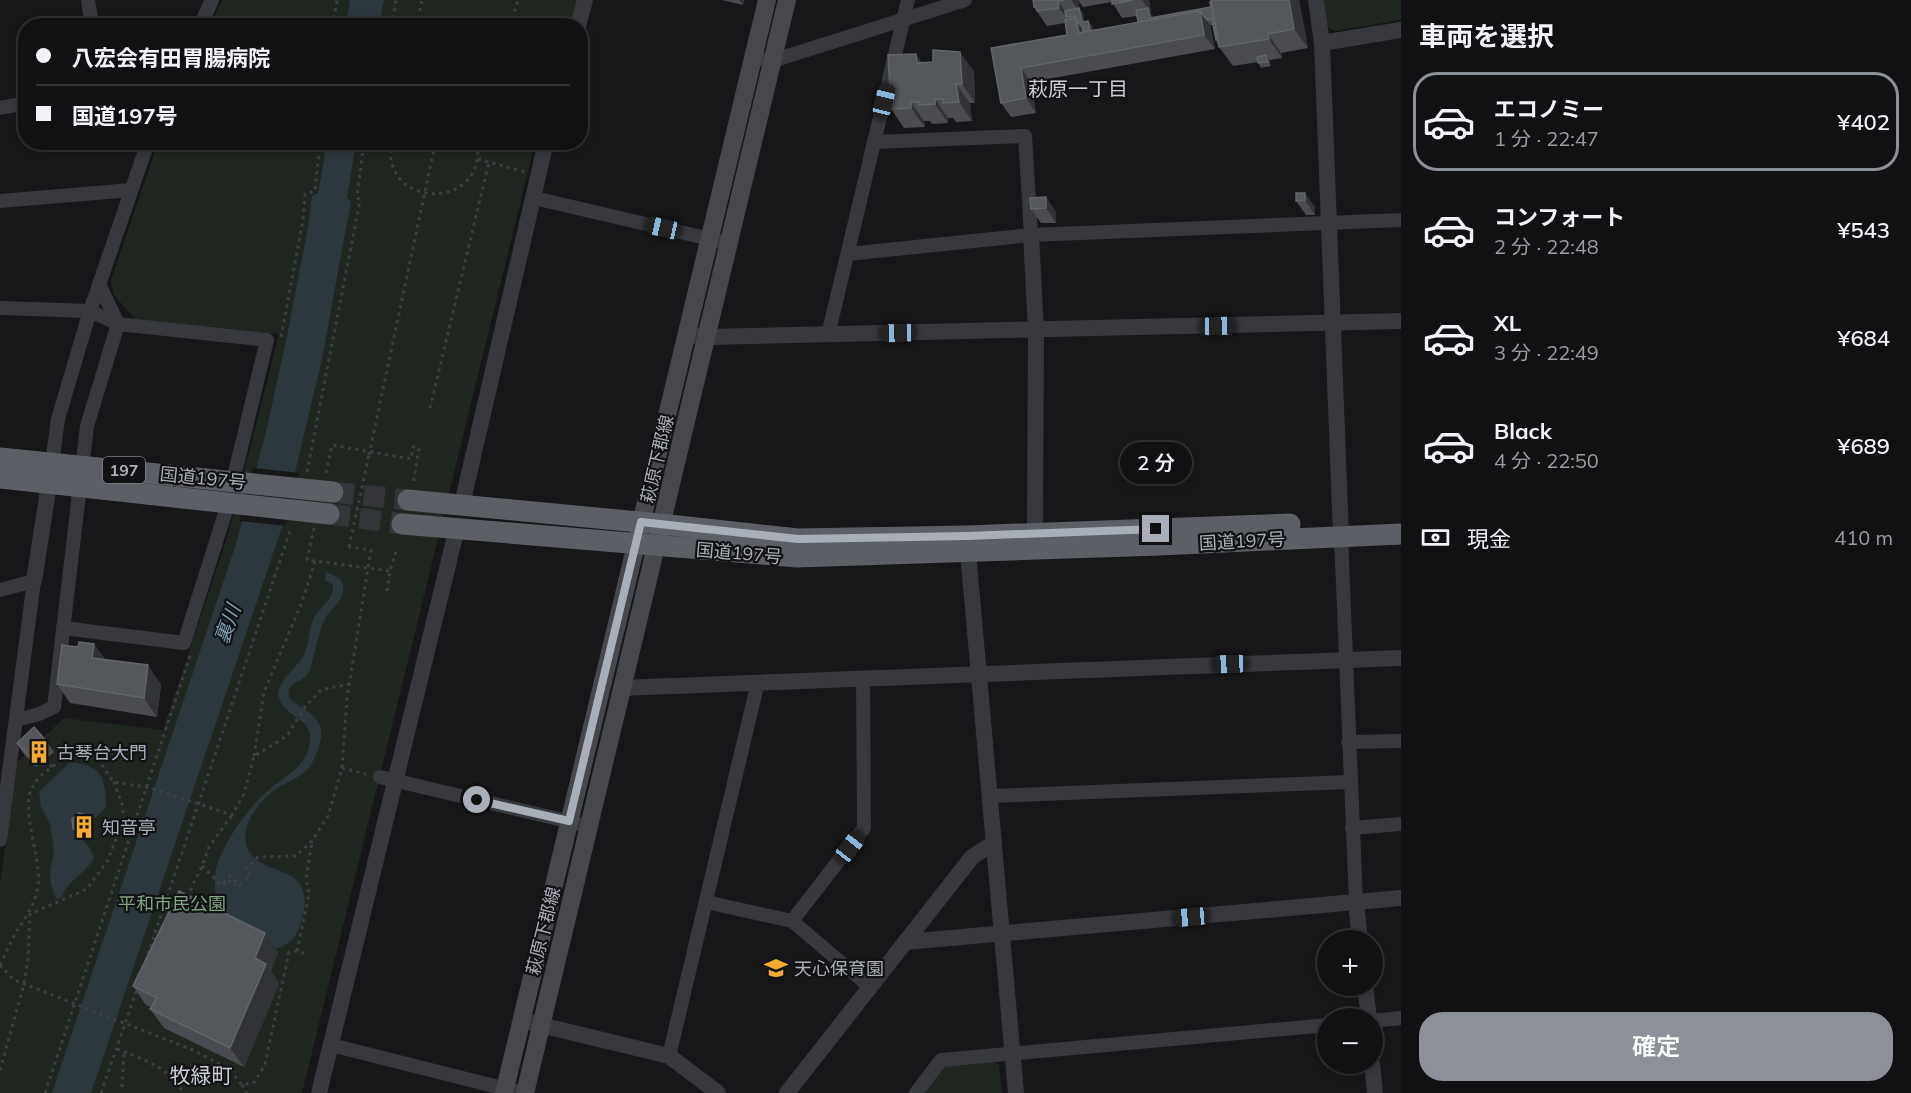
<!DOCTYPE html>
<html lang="ja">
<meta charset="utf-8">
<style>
body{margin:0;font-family:Mulish,"Noto Sans JP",sans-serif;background:#1e1f21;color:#f1f3f6;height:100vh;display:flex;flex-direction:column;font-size:22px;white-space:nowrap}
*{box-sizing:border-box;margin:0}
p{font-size:20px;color:#9c9da0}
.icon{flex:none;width:33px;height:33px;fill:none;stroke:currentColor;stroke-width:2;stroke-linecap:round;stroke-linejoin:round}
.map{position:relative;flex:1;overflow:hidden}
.sheet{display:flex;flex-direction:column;background:#111113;width:510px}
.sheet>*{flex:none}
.guide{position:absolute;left:18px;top:18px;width:570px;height:132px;border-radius:24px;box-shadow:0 3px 9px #0003,0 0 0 2px #303133;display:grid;align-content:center;height:132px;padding:0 18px;background:#111113}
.tools{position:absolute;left:1317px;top:930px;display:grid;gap:12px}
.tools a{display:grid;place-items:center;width:66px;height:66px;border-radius:50%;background:#111113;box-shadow:0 3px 9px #0003,0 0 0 2px #303133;font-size:30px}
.end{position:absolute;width:27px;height:27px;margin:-14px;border:8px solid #a9afb9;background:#111;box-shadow:0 0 0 3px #111}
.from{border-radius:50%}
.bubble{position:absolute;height:42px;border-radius:21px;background:#111113;box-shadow:0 3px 9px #0003,0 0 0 2px #303133;font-size:20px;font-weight:600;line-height:42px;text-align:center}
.car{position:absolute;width:18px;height:36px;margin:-18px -9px;border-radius:8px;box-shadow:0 0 4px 2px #0007;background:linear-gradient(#222 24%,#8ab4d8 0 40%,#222 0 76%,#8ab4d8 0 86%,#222 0)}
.guide b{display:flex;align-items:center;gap:21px;height:57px;font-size:22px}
.guide b+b{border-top:2px solid #303133}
.guide i{width:15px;height:15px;background:#f1f3f6}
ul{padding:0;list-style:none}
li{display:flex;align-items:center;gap:18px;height:99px;margin:0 12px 9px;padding:0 6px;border:3px solid transparent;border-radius:24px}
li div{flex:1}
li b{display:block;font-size:22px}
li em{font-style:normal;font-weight:600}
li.selected{border-color:#8c9099}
li>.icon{width:54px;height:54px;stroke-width:1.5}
h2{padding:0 18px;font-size:27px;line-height:72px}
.pay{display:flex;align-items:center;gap:15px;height:66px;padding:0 18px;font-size:22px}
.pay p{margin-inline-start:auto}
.primary-button{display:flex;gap:12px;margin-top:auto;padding:12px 18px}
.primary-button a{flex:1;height:69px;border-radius:24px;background:#8c9099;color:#fff;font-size:24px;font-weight:600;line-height:69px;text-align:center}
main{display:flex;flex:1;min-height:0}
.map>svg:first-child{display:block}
</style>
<main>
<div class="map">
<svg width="1401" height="1093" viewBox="0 0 1401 1093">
<rect width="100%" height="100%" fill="#171719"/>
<g fill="#1f2720">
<polygon points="222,0 577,0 570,25 210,26"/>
<polygon points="1324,0 1401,0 1401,20 1335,31 1328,27"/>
<polygon points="158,143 535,143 302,1093 0,1093 0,885 17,762 64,718 163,730 229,532 279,334 135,319 114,295 111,280"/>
<polygon points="995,1061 999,1065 1002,1093 921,1093 938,1071 947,1065"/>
</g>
<g fill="#2d373e">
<polygon points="350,0 384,0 379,25 346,25"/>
<polygon points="327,143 356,143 347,198 351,201 322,359 282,527 91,1093 52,1093 236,544 267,428 287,336 308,227 312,196 318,193"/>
<path d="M 326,572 C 333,575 342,577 343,586 C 346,601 329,609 324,621 C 318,632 313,668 307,675 C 299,684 286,682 289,698 C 299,708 312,710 319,724 C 323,732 321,739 319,747 C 316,755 313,764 306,771 C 298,778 288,782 279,787 C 262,797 241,823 246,844 C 256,884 326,854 298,931 C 294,941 283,948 273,949 L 220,912 C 216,900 214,889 215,876 C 217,849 250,805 271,788 C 289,773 311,764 310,736 C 310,718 283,717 278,694 C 280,678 296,669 304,655 C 310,642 308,625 317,613 C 323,604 334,598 333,585 L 325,580 Z"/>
<path d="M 70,762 C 102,766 106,777 106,807 L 95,818 L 81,815 L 74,821 L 74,831 C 82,842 90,843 94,858 C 86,873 66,882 62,897 L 57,899 L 51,885 L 50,872 L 54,850 L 50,823 L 41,807 L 39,792 Z"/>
</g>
<polygon fill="#171719" points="253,468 299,473 286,526 239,521"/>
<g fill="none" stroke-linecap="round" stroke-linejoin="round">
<g stroke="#343539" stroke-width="21" stroke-dasharray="21 10" stroke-linecap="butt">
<polyline points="333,492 408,500"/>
<polyline points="329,514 402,524"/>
</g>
<g stroke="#3e4045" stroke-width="3" stroke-dasharray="3 4.5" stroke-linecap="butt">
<polyline points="333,26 337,0"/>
<polyline points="392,26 396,0"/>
<polyline points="417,26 422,0"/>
<polyline points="510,26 518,0"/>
<path d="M 391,142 C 381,211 488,211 477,142"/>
<polyline points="426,142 434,149"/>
<polyline points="434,149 456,142"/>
<polyline points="478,159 525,172"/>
<polyline points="281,337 303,220 305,194 315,191 320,142"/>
<polyline points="430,408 489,162"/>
<polyline points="369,455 434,149"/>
<polyline points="307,472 360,201 357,197 364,142"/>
<polyline points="326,473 332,445 411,459 413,447 419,448 413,485"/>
<polyline points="314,528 307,560 390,571"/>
<polyline points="387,591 390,571 397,548"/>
<polyline points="254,756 264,692 302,602 315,562"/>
<polyline points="45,759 52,767"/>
<polyline points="342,768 366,774"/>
<polyline points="202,866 221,885 230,876 240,885 250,876 245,870 258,857 296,856 312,841 328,816 342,768 347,698 371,550 349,547"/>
<polyline points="224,882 227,885 230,881 234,885 237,883"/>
<polyline points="187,897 202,866 209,847 232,815"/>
<polyline points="297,951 309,894 306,878 312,843"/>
<polyline points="148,954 291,528"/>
<path d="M 0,965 C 5,955 9,945 14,936 C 24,919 35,906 38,886 C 42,858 19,808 33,786 C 39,775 53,766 64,759 C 95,736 97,763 114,782 L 151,788 L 232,815 L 244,794 L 254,756 L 281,740 L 288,734 L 305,707 L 321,690 L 349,684"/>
<polyline points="0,965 14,980 193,1050 229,1069 242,1085 255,1082 265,1064 289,952 297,951 306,954"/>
<path d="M 117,1049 C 142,1059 170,1067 183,1093"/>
<polyline points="0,1070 24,984 28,959 30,914 87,889 108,860 123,821 123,807 114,782"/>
<polyline points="242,1085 247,1093"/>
<polyline points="122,1087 124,1052"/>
<polyline points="45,1093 190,656"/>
<polyline points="101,1093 137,989"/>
</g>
<g stroke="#38393e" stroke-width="14">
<polyline points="88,0 92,26"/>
<polyline points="200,26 212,0"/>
<polyline points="753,58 772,61 965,0"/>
<polyline points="0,108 26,103"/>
<polyline points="874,142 1025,136 1031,235"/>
<polyline points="534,198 719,241"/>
<polyline points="0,201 131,190"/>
<polyline points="848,254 1031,235 1401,220"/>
<polyline points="0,308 90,311 118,324 267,340 233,481"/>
<polyline points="828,335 908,0"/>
<polyline points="51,471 58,419 90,311 148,142"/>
<polyline points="1341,536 1356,902"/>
<polyline points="0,590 34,581 0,840"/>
<polyline points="63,628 184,643 228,504"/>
<polyline points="16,720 39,714 54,707 87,426 118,324 99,284"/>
<polyline points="1348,742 1401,741"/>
<polyline points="380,777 588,826"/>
<polyline points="990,796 1350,782"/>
<polyline points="1352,828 1401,824"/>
<polyline points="706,902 792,921 870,987"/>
<polyline points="792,921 864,828 863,678"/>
<polyline points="1372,1021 1401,1018"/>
<polyline points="331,1045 522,1093"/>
<polyline points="669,1056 758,682"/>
<polyline points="916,1093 941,1060 1328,1025"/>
</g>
<g stroke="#38393e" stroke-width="16">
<polyline points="1316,0 1322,43 1341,536"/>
<polyline points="578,26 585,0"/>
<polyline points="1322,43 1401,30"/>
<polyline points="1031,235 1036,330 1035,534"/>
<polyline points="687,334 705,337 1401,321"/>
<polyline points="462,504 546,142"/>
<polyline points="967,541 1016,1093"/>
<polyline points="34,581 49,484"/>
<polyline points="621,688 1401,658"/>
<polyline points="1356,902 1360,940"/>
<polyline points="905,942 1401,898"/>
<polyline points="1365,986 1369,1018"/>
<polyline points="528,1022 669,1056 718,1093"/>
<polyline points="1372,1064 1375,1093"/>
<polyline points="319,1093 457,528"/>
<polyline points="787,1093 972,857 994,843"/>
</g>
<g stroke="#46484e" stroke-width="18">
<polyline points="504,1093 767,0"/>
<polyline points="525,1093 787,0"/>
</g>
<g stroke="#5c5f66" stroke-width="21">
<polyline points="0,458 333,492"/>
<polyline points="0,478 329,514"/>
<polyline points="408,500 660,524 798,539 967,536 1290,524"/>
<polyline points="402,524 797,557 1159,545 1401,534"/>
</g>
<polyline stroke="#3e4045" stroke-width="3" stroke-dasharray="3 4.5" stroke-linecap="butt" points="349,547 369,455"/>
</g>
<g fill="#4a4c51">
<polygon points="722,0 744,0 743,5"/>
<polygon points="1033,0 1078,0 1079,8 1083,13 1084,21 1088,21 1092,26 1093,30 1138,22 1137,16 1122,18 1112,2 1083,7 1078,0 1149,0 1152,18 1211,7 1211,0 1299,0 1308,48 1281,53 1282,58 1270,60 1271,66 1261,68 1258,62 1233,66 1219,47 1216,40 1213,25 1210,25 1215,49 1031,82 1036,113 1011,117 1001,103 991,48 1067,35 1065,23 1047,26 1034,7"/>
<polygon points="922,62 974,71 975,103 970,103 972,121 956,122 953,118 948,118 948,123 932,124 930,121 924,121 925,127 904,128 891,109"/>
<polygon points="1296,193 1315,207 1315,215 1306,215 1296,201"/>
<polygon points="1046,197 1056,212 1056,223 1041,223 1031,209"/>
<polygon points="94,644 105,660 161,684 157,717 70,703 57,684 78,647"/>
<polygon points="47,742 54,752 36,767 23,753 17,743"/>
<polygon points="92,820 93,830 86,836 77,834 73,829"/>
<polygon points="278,952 271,971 279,984 244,1067 164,1028 150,1009 151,1007 146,1005 133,986"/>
</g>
<g fill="#313336">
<polygon points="739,0 744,0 743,5"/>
<polygon points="1071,0 1078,0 1080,13"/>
<polygon points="1142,0 1149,0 1151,13"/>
<polygon points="1289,0 1299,0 1308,48 1294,29"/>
<polygon points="1058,1 1068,16 1066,17 1059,8"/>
<polygon points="1079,8 1083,13 1085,27 1082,22"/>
<polygon points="1148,8 1151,13 1153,23 1150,18"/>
<polygon points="1200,11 1210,25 1215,49 1204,35"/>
<polygon points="1076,18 1086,33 1079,33"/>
<polygon points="1088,21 1092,26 1095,46 1092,41"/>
<polygon points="1268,34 1281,53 1282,58 1269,39"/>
<polygon points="960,52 974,71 975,103 962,84"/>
<polygon points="916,54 930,73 917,63"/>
<polygon points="1266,55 1270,60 1271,66 1268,62"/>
<polygon points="1021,68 1031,82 1036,113 1026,98"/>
<polygon points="956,84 970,103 972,121 959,102"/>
<polygon points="935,99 948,118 948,123 935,104"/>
<polygon points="911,102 924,121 925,127 911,108"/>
<polygon points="1305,193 1315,207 1315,215 1305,200"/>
<polygon points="1046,197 1056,212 1056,223 1046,208"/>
<polygon points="94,644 108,663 92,658"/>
<polygon points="148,665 161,684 157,717 144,698"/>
<polygon points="88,816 92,820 93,830 90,825"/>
<polygon points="265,933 278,952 271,971 279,984 244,1067 230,1048 255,958"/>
</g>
<g fill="#54575c" stroke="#62656b" stroke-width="1.5">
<polygon points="1033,0 1064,0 1058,1 1059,8 1037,11 1036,7 1034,7"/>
<polygon points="1112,0 1133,0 1112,4"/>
<polygon points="1211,0 1289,0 1294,29 1268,34 1269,39 1219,47"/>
<polygon points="1210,2 1211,2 1218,40 1216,40 1212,19 1207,20 1200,11 1138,22 1136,10 1148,8 1150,18 1211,7"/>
<polygon points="1079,8 1082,22 1088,21 1090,31 1083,32 1083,28 1075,19 1075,16 1066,17 1065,11"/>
<polygon points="1200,11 1204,35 1021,68 1026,98 1001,103 991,48 1067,35 1065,20 1076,18 1079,33"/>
<polygon points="933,50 960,52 962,84 956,84 959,102 943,103 943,99 935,99 935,104 919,105 919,102 911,102 911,108 891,109 888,55 916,54 917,63 933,62"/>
<polygon points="1266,55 1268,62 1258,63 1257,57"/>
<polygon points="1296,193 1305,193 1305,200 1296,201"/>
<polygon points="1046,197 1046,208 1031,209 1030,198"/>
<polygon points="79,642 94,644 92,658 148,665 144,698 57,684 62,645 78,647"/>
<polygon points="34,727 47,742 30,757 17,743"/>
<polygon points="79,813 88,816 90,825 83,831 73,829 72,819"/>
<polygon points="179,891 265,933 255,958 266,964 230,1048 150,1009 157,998 133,986"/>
</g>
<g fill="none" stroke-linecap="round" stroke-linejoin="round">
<polyline stroke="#a9afb9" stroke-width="8" points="477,800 569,821 641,522 798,539 967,536 1156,529"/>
</g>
<defs>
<g id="building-bare" transform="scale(1.8)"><path d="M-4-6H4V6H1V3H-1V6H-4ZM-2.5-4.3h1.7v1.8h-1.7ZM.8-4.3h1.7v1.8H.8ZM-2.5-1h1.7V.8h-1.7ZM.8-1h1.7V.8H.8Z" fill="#f6aa33" stroke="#121214" stroke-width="2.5" paint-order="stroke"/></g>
<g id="school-bare" transform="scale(1.8)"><path d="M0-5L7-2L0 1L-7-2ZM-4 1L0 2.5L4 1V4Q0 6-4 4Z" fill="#f6aa33" stroke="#121214" stroke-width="2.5" paint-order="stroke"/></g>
</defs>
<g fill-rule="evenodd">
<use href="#building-bare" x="39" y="752"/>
<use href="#building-bare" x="84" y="827"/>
<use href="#school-bare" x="776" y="968"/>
</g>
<g text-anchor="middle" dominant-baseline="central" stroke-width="4.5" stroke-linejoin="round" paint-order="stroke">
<rect fill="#121214" stroke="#7c8088" stroke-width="1.5" x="103" y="457" width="42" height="26" rx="4.5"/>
<g font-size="16" font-weight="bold" fill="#a9afb9">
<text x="124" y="470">197</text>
</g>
<g font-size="18" fill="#a9afb9" stroke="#121214">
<text transform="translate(657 459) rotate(-77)">萩原下郡線</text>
<text transform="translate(203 478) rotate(6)">国道197号</text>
<text transform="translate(1242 541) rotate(-3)">国道197号</text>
<text transform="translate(739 553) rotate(5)">国道197号</text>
<text transform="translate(543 931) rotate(-76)">萩原下郡線</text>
</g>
<g font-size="18" fill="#a9afb9" stroke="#121214" text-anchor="start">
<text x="57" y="752">古琴台大門</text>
<text x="102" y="827">知音亭</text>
<text x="794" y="968">天心保育園</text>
</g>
<g font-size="18" fill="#80a580" stroke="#121214">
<text x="172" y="903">平和市民公園</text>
</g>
<g font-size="20" fill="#caced5" stroke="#121214">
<text x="1078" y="88">萩原一丁目</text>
</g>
<g font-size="20" font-style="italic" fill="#7f9fb5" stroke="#121214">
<text transform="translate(227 624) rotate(-70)">裏川</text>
</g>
<g font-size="21" fill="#caced5" stroke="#121214">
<text x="201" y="1075">牧緑町</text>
</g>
</g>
</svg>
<div class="tools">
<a>+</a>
<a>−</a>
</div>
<i class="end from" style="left:477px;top:800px"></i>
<i class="end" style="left:1156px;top:529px"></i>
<div class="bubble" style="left:1120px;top:442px;width:72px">2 分</div>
<i class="car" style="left:884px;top:101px;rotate:14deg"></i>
<i class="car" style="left:663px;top:228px;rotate:283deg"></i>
<i class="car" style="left:1218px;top:326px;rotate:89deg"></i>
<i class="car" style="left:898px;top:333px;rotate:269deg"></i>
<i class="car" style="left:1230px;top:664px;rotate:268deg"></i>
<i class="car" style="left:850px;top:847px;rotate:38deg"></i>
<i class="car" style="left:1191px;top:917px;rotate:265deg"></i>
<div class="guide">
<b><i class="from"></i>八宏会有田胃腸病院</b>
<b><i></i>国道197号</b>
</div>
</div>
<section class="sheet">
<h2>車両を選択</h2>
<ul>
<li class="selected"><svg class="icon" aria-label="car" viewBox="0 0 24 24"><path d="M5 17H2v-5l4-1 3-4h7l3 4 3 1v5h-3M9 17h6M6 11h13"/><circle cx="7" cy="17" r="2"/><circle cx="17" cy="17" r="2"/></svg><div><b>エコノミー</b><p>1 分 · 22:47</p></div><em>¥402</em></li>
<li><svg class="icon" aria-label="car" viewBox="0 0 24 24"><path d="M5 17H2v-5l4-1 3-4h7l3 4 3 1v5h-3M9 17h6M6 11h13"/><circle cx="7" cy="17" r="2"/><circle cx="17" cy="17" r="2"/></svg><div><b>コンフォート</b><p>2 分 · 22:48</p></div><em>¥543</em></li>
<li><svg class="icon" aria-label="car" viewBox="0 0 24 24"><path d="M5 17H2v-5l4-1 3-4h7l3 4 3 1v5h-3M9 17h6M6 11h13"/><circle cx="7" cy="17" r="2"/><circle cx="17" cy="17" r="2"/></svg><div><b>XL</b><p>3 分 · 22:49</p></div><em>¥684</em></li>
<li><svg class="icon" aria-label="car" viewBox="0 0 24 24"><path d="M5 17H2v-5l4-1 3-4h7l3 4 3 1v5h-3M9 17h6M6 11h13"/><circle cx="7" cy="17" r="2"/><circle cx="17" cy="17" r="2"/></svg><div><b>Black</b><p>4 分 · 22:50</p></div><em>¥689</em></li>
</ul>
<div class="pay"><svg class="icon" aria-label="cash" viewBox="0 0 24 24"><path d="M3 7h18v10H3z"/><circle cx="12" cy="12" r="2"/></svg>現金<p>410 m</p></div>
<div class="primary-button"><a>確定</a></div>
</section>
</main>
